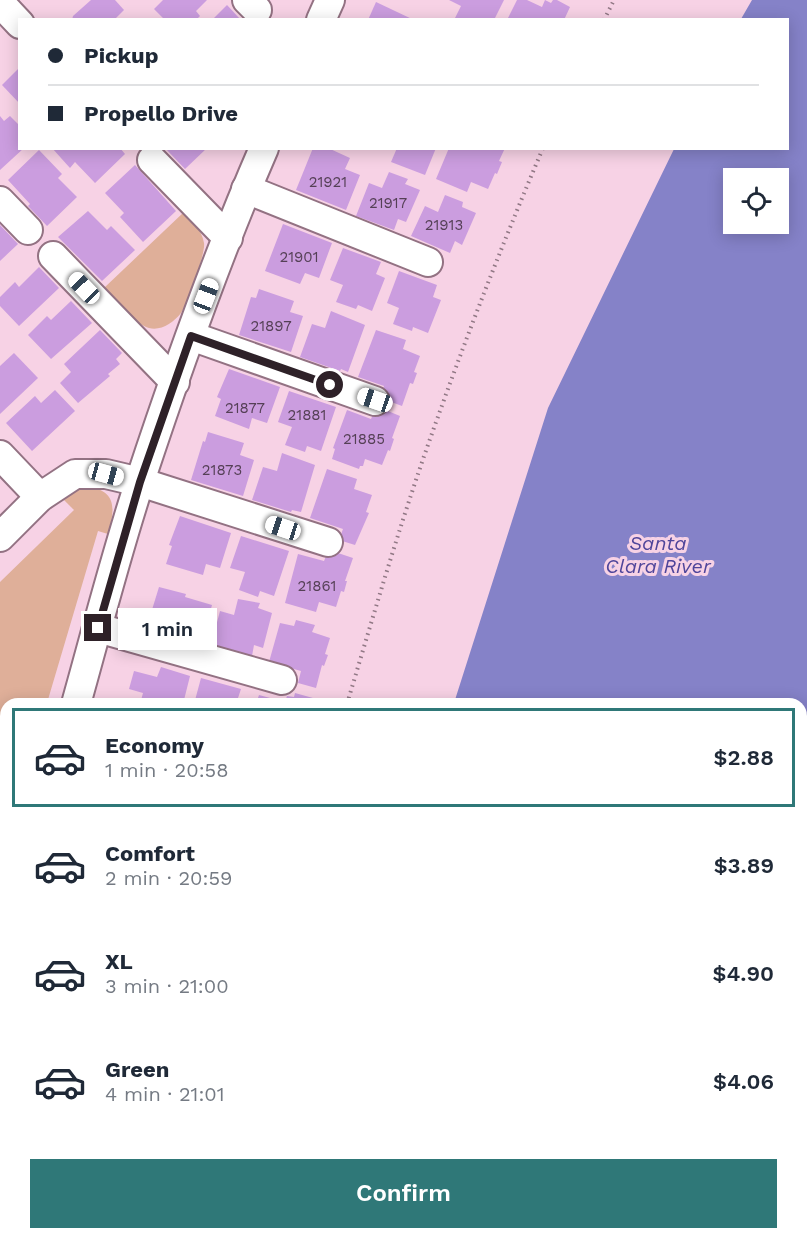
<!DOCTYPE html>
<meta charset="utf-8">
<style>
body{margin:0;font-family:"Work Sans",sans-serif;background:#f2f2f3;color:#1f2937;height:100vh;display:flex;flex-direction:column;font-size:22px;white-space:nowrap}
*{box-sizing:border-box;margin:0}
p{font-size:20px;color:#747a83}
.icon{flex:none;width:33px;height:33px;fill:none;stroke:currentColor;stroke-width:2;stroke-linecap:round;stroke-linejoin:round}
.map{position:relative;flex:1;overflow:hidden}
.sheet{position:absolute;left:0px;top:698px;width:807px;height:542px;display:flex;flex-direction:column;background:#fff;border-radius:18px 18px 0 0;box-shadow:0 3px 15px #0003}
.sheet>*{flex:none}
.top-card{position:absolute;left:18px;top:18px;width:771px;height:132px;border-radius:0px;box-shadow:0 3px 15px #0003;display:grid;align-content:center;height:132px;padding:0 30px;background:#fff}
.buttons{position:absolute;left:723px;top:168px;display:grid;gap:12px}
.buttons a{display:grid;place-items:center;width:66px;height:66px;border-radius:0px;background:#fff;box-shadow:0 3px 15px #0003;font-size:30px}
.end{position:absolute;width:27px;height:27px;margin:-14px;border:8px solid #2e2128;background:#fff;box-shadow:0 0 0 3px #fff}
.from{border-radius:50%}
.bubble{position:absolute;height:42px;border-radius:0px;background:#fff;box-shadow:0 3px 15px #0003;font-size:20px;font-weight:600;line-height:42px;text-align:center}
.car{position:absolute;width:18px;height:36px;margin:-18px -9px;border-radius:8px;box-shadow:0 0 4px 2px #0007;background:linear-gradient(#fff 24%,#345 0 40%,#fff 0 76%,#345 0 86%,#fff 0)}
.top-card b{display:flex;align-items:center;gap:21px;height:57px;font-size:22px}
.top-card b+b{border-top:2px solid #e0e1e3}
.top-card i{width:15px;height:15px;background:#1f2937}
ul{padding:10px 0 0;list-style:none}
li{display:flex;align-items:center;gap:18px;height:99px;margin:0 12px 9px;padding:0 18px;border:3px solid transparent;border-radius:0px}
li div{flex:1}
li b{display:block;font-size:22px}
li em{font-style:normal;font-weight:600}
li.current{border-color:#2f7878}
li>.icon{width:54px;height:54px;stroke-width:1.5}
.action{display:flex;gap:12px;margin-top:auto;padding:12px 30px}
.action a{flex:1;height:69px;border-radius:0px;background:#2f7878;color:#fff;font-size:24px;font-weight:600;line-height:69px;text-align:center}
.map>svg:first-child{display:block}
</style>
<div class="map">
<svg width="807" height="1238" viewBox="0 0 807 1238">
<rect width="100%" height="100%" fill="#f7d2e5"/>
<g fill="#dfaf99">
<path d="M 184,212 C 192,221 202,230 204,243 C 206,252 187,305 181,313 C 173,323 161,331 149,328 C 134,324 115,299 104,288 Z"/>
<path d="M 85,487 C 118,489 115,510 108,534 L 98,531 L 47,703 L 6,704 L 6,749 L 0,746 L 0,582 L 74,510 L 64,500 L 73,492 Z"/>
<polygon points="6,755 6,787 0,798 0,768"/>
</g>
<path fill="#8582c8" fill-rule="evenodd" d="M 752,0 L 807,0 L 807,1238 L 191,1238 L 194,1233 L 801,1233 L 801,704 L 454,703 L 548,408 L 674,149 L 788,148 L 788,20 L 741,19 ZM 734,178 L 778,178 L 778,224 L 734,224 Z"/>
<g fill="#cb9ddf">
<polygon points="91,0 115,0 124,10 114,20 72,20 73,16"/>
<polygon points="163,0 207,0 196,11 200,16 196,20 165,20 154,9"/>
<polygon points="449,0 504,0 494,20 454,20 461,6"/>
<polygon points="517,0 527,0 542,7 545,0 551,3 553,0 557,0 570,7 564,20 507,20"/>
<polygon points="376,2 414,20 368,20"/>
<polygon points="227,5 241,20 212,20"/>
<polygon points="20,67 20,104 2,85"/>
<polygon points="0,116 4,121 10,116 20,126 20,148 24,148 0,170"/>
<polygon points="52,148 120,148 125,154 95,183 75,162 70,168"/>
<polygon points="165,148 207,148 185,169"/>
<polygon points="313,148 328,148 350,158 345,169 360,175 346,210 296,190"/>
<polygon points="397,148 436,148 425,175 391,162"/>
<polygon points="449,148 505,148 499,161 502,162 497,174 495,173 488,189 471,182 467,192 436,179"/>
<polygon points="39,150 62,174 58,178 77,197 47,226 28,206 30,204 8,180"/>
<polygon points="135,165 176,211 143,242 120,217 124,213 105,193"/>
<polygon points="389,172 408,179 405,184 420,190 406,222 398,219 394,230 356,216 369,183 382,188"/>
<polygon points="445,195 463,202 462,207 476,213 462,245 455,241 450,253 411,236 425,206 438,212"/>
<polygon points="88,211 107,230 111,226 135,250 102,281 58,237"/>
<polygon points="283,224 332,243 319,278 305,273 300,284 265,271"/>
<polygon points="0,225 18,244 0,261"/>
<polygon points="343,248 381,262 376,274 385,278 372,311 358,305 356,309 336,302 343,285 330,280"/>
<polygon points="39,267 59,288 19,326 0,306 0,297 15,282 19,287"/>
<polygon points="399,271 437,285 433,297 441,300 428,333 413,327 412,331 393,324 399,308 387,303"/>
<polygon points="259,289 294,301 290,312 303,316 291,352 239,335 251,297 256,298"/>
<polygon points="71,301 92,323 51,359 28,335 47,316 51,320"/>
<polygon points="331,311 365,325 348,372 341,369 340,371 300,357 312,324 325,328"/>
<polygon points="100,330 122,353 116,359 120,364 108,374 110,376 78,403 60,383 71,372 64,364"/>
<polygon points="376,330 406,340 403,349 420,356 414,372 417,373 413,384 410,383 402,406 386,400 388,395 382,393 384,386 358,377"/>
<polygon points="14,353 38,378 0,414 0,366"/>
<polygon points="229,369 280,387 267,423 252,418 249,429 215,416 221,399 217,397"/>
<polygon points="55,390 75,411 32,451 6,423 35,396 41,403"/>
<polygon points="289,391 336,407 321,451 307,446 305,452 285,445 292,427 278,422"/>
<polygon points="383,409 400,416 392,438 394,439 390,451 388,450 382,465 365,459 363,466 360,466 359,469 332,459 335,449 333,448 347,410 371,419 374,412 381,414"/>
<polygon points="208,432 244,443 240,455 254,460 243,496 191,480 203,441 205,442"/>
<polygon points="282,453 315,465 301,512 292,510 291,512 252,500 263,467 277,471"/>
<polygon points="327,469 357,479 354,489 372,495 366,512 369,513 355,545 339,540 343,529 310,518"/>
<polygon points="180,516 231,533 220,568 206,564 203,575 166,564 172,546 169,545"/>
<polygon points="241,536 289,551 274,596 260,591 258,597 239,590 245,572 230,568"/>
<polygon points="335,552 353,558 345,581 347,581 344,592 341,591 336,607 319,602 316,612 285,603 298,554 324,561 327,554 334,556"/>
<polygon points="159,587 186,594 185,597 212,605 202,641 147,626"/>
<polygon points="238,599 260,603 258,608 272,613 263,648 254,645 252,656 211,645 220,611 234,615"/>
<polygon points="296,620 315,625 312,632 330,638 325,654 328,655 324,666 322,665 316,688 298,683 301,671 269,662 280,623 294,626"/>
<polygon points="161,667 190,676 183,704 140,704 143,693 129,689 134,671 157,677"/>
<polygon points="201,678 241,689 237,701 242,704 194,704"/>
<polygon points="295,693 313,698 311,704 256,704 259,695 285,702 287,696 294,697"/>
<polygon points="0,1059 6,1063 6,1098 3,1104 0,1102"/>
<polygon points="0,1145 6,1148 6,1186 0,1183"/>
<polygon points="0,1222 6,1224 6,1233 13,1233 10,1238 0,1238"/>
<polygon points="24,1233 43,1233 52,1238 22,1238"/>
</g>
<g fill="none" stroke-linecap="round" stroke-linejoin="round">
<g stroke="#937283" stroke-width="32">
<g id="minor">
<polyline points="247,0 257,10"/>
<polyline points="4,7 20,24"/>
<polyline points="321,20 330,0"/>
<polyline points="152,160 228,238"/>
<polyline points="246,189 428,262"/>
<polyline points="0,201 28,230"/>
<polyline points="53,256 175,382"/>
<polyline points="191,336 375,401"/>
<polyline points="0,455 40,497"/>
<polyline points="0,537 40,497 75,474 106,474 140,482 328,542"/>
<polyline points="98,628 282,680"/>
<path d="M 76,704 C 97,629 116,554 140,481 C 177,369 217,256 264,148"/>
<polyline points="0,834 6,821"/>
<polyline points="0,923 6,911"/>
<polyline points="0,1039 6,1042"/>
<polyline points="0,1204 6,1207"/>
</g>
</g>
<g stroke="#907784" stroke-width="4" stroke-dasharray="1.5 4.5" stroke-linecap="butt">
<polyline points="604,20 614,0"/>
<path d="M 347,704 C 375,610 402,517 435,425 C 468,332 504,240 543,148"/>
<polyline points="116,1238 118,1233"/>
</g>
<use href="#minor" stroke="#fff" stroke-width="28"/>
</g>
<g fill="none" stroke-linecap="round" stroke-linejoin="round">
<polyline stroke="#2e2128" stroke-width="8" points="98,628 140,482 191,336 330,385"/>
</g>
<g text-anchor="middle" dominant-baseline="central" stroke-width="6" stroke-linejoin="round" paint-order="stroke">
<g font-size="15" fill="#554056">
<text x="328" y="182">21921</text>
<text x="388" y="203">21917</text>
<text x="444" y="225">21913</text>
<text x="299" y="257">21901</text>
<text x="271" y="326">21897</text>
<text x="245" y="408">21877</text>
<text x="307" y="415">21881</text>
<text x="364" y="439">21885</text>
<text x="222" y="470">21873</text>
<text x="317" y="586">21861</text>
</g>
<g font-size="20" font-style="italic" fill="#4f459a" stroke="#f7d2e5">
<text x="658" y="543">Santa<tspan x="658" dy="23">Clara River</tspan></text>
</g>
</g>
</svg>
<div class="buttons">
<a><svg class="icon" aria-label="locate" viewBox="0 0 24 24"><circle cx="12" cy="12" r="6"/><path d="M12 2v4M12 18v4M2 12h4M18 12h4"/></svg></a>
</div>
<i class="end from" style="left:330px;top:385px"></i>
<i class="end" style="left:98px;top:628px"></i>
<div class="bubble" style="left:118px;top:608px;width:99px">1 min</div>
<i class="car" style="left:84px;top:288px;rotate:316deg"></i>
<i class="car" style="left:206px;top:296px;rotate:21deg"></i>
<i class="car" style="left:375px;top:400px;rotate:289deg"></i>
<i class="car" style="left:106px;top:474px;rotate:105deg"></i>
<i class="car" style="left:283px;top:528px;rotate:288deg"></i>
<div class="top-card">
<b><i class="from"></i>Pickup</b>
<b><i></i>Propello Drive</b>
</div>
<section class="sheet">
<ul>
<li class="current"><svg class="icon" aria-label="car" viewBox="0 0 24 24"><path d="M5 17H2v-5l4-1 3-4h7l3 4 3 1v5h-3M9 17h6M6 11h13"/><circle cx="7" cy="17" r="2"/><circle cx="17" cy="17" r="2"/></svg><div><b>Economy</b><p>1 min · 20:58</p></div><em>$2.88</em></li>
<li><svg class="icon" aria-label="car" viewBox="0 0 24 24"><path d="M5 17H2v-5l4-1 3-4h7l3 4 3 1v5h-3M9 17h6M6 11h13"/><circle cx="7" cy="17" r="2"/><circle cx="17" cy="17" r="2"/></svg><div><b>Comfort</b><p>2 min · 20:59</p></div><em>$3.89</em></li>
<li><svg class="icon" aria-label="car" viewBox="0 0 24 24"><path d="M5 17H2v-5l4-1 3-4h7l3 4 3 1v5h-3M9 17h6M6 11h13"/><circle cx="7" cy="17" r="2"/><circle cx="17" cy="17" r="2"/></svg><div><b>XL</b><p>3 min · 21:00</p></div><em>$4.90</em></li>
<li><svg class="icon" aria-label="car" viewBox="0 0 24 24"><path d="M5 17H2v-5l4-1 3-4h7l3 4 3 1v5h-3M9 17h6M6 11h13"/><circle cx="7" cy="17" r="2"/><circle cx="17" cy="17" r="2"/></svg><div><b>Green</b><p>4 min · 21:01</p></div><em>$4.06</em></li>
</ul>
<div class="action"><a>Confirm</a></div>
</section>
</div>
